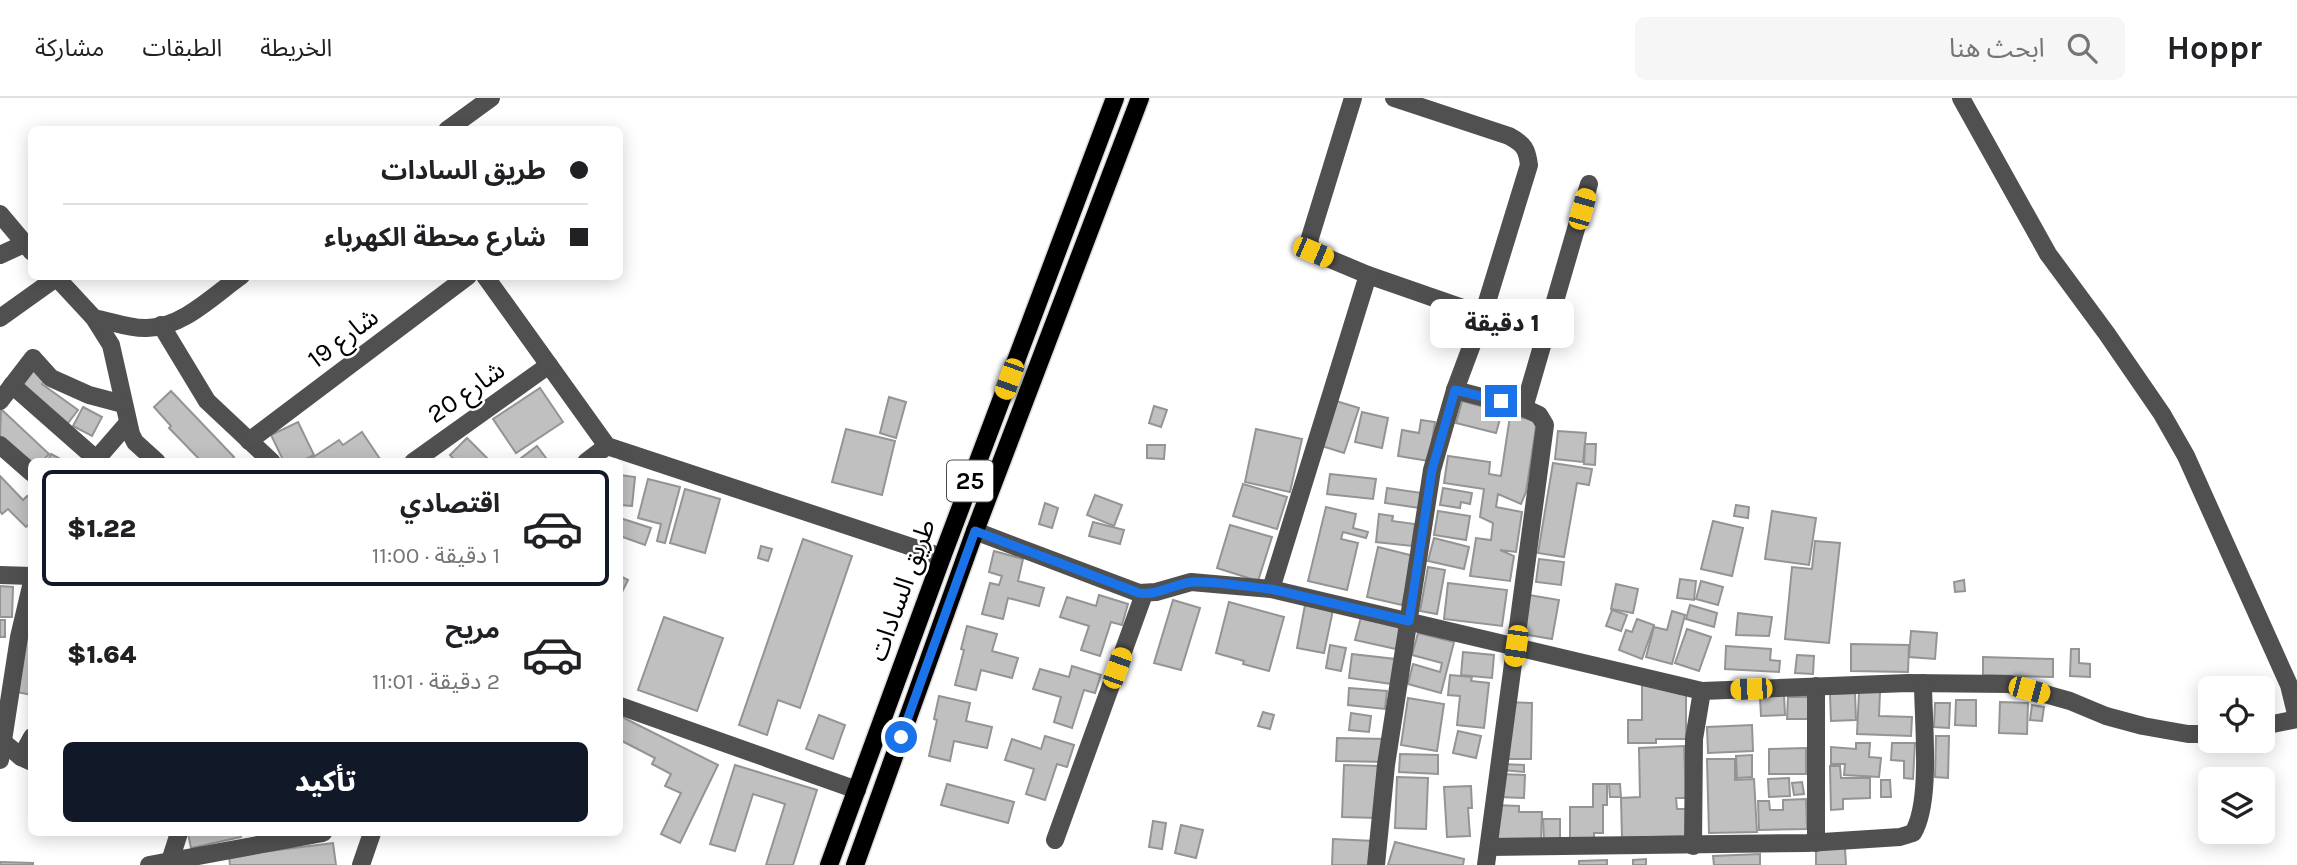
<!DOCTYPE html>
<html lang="ar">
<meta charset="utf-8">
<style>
body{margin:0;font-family:Karla,"Noto Sans Arabic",sans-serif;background:#f6f6f6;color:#202124;direction:rtl;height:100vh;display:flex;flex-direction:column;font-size:26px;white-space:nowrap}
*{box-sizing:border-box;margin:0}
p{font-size:23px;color:#757577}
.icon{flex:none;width:38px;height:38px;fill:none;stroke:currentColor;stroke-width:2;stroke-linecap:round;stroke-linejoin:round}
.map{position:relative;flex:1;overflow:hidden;direction:ltr}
.side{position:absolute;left:28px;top:360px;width:595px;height:378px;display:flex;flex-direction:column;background:#fff;border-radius:10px;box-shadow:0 4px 18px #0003;direction:rtl}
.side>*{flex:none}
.guide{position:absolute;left:28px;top:28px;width:595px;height:154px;border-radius:10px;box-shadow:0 4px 18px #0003;direction:rtl;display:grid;align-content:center;height:154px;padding:0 35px;background:#fff}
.buttons{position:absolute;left:2198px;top:578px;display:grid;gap:14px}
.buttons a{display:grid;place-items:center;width:77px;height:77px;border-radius:10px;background:#fff;box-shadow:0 4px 18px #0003;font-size:35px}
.end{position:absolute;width:32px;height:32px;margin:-16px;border:9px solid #1a73e8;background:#fff;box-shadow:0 0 0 4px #fff}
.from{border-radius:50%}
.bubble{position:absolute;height:49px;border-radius:10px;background:#fff;box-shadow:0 4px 18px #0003;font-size:23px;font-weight:800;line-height:49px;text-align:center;direction:rtl}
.car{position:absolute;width:21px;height:42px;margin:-21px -10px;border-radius:9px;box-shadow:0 0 5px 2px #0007;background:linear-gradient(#f5c518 24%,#345 0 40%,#f5c518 0 76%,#345 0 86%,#f5c518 0)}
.guide b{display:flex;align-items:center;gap:24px;height:66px;font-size:26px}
.guide b+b{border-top:2px solid #e0e0e0}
.guide i{width:18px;height:18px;background:#202124}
ul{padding:12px 0 0;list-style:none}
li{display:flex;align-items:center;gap:21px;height:116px;margin:0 14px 10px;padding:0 21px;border:4px solid transparent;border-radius:10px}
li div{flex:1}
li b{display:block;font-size:26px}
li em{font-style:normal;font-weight:800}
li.selected{border-color:#111827}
li>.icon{width:63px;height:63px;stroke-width:1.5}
.button{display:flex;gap:14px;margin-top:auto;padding:14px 35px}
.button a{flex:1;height:80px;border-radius:10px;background:#111827;color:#fff;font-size:28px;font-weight:800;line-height:80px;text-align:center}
header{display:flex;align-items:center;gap:42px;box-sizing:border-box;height:98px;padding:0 35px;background:#fff;border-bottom:2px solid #e0e0e0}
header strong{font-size:33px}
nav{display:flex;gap:38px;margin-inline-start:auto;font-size:24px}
.search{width:490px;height:63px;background:#f6f6f6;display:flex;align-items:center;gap:18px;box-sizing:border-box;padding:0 24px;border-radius:10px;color:#757577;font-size:26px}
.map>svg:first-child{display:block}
</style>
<header>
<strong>Hoppr</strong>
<div class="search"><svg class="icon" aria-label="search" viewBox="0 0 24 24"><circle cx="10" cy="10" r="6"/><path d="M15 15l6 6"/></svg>ابحث هنا</div>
<nav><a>الخريطة</a><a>الطبقات</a><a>مشاركة</a></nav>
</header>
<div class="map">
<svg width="2297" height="767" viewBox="0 0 2297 767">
<rect width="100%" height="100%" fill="#fff"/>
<g fill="#c0c0c0" stroke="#949494" stroke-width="2">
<polygon points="28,268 46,281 42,286 78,312 65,329 16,286"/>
<polygon points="540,290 563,324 516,355 493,321"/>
<polygon points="171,293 234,359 229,364 202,364 169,330 171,328 154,309"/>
<polygon points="889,299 906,304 896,340 880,335"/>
<polygon points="1336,303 1359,310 1344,355 1322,348"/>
<polygon points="1462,303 1502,314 1496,335 1456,325"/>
<polygon points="1154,308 1167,312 1161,329 1149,325"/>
<polygon points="83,309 102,319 92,338 73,328"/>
<polygon points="1,311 49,356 42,364 32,364 0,341"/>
<polygon points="1362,314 1388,320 1382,350 1355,344"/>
<polygon points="1510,318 1537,322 1526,394 1521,406 1498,396 1496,409 1522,414 1516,454 1500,452 1514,458 1510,483 1470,478 1476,440 1491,442 1493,425 1480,419 1484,391 1444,385 1448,358 1490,364 1489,376 1501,378"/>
<polygon points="1421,322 1435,324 1429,363 1398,358 1402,332 1419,335"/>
<polygon points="298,324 314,357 300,364 284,364 271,337"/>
<polygon points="846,331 895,343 882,397 832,384"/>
<polygon points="1256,331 1302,341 1290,394 1245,384"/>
<polygon points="1558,333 1586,335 1583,364 1555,361"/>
<polygon points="362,334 382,364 306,364 339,342 343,347"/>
<polygon points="467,340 491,364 456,364 450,357"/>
<polygon points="1585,346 1596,346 1595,367 1584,366"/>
<polygon points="1147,347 1165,347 1164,361 1147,360"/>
<polygon points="537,348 549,364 516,364"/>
<polygon points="51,356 66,364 47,364"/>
<polygon points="1553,365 1592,371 1589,387 1577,385 1564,459 1538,455"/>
<polygon points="1330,376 1376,381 1373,401 1327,396"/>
<polygon points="620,377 635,379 632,408 620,407"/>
<polygon points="0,378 23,402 27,398 32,403 32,424 26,429 8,411 2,416 0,413"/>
<polygon points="648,381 680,389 665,445 657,443 661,426 638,420"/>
<polygon points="1243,386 1287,399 1277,431 1233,418"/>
<polygon points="1387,390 1422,395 1420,410 1385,405"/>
<polygon points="1443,390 1472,395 1470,406 1461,404 1460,410 1440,407"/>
<polygon points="685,391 720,401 705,455 670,445"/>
<polygon points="1095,397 1122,407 1114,428 1087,417"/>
<polygon points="1045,405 1058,410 1052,430 1039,426"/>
<polygon points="1736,407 1749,409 1748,420 1734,418"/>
<polygon points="1326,409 1356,416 1353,430 1368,434 1366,440 1343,434 1341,441 1358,445 1347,492 1308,483"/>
<polygon points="1438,413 1470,418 1466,442 1434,437"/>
<polygon points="1772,413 1816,420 1809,467 1765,461"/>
<polygon points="1379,416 1393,418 1392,423 1415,426 1412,448 1376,444"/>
<polygon points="620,420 651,430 645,447 620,438"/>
<polygon points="1713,423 1743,430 1732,478 1701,471"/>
<polygon points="1093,424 1124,432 1120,446 1089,438"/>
<polygon points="1230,427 1272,439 1258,483 1217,470"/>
<polygon points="1434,440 1469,449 1464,471 1428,463"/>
<polygon points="803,441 852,458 800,610 778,602 767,637 739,627"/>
<polygon points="1815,443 1840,445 1829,545 1785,541 1792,469 1812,471"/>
<polygon points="761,448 772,451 768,463 758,460"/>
<polygon points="1378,449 1414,458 1402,507 1367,499"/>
<polygon points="994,453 1023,461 1018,483 1044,490 1039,508 1008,500 1003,521 982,516 990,485 999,487 1002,478 989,474"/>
<polygon points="1539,461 1564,464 1561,487 1536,484"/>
<polygon points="1428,469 1445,472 1437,516 1420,513"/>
<polygon points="620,478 628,482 620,498"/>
<polygon points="1680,481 1696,483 1694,502 1677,500"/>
<polygon points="1964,482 1965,493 1955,494 1954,484"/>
<polygon points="1701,483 1723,489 1718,507 1696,501"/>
<polygon points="1448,485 1507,492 1502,528 1444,521"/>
<polygon points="1616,486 1638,491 1633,515 1611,511"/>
<polygon points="0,488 13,489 12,519 0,519"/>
<polygon points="1099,497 1128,506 1122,527 1111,524 1100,558 1081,552 1089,528 1060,519 1067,499 1096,508"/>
<polygon points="1529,497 1559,502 1552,541 1522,536"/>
<polygon points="1173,502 1200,510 1181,572 1154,565"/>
<polygon points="1229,504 1284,519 1269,573 1243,566 1244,563 1216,555"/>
<polygon points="1305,507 1333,512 1324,555 1297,550"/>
<polygon points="1690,507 1717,515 1714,529 1686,521"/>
<polygon points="1612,512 1627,517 1621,533 1606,528"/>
<polygon points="1672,513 1685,517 1672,566 1646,559 1654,529 1667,532"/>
<polygon points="1738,515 1772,519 1769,538 1736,537"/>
<polygon points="664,519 723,540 697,613 638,592"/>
<polygon points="1361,519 1401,529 1396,551 1355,542"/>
<polygon points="1637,521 1654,527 1642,561 1619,552 1626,532 1632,534"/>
<rect x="0" y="522" width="5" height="17"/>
<polygon points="32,523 32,597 12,593"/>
<polygon points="967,528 997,536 992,553 1018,560 1012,580 981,572 976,592 955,587 964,552 961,551"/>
<polygon points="1687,531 1711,539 1699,573 1675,565"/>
<polygon points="1911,533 1937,535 1935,561 1909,559"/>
<polygon points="1418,535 1454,544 1441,595 1408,586 1413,566 1440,574 1442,565 1412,557"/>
<polygon points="1851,546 1909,547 1908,574 1851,573"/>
<polygon points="1330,547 1346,550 1341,573 1326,570"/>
<polygon points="1726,548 1771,551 1770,562 1780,563 1779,574 1725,571"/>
<polygon points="2071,551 2079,551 2079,565 2090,566 2090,579 2070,578"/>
<polygon points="1463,554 1494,557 1492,580 1461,577"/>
<polygon points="1352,556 1395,561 1392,586 1349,580"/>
<polygon points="1797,557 1814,558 1813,576 1795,575"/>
<polygon points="1983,559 2053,561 2053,579 1983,577"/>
<polygon points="1072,568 1101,577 1095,595 1084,592 1072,630 1054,624 1061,599 1033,591 1040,571 1069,579"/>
<polygon points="1450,577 1472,579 1471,583 1489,585 1484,630 1457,627 1460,598 1448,597"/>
<polygon points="1642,587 1686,587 1686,641 1656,641 1656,645 1628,645 1628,622 1642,622"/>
<polygon points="1349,590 1387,593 1385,611 1348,607"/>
<polygon points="1859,594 1880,594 1879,618 1912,619 1911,638 1857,636"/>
<polygon points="1855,595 1856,622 1831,623 1830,596"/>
<polygon points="1784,597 1785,617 1761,618 1760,599"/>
<polygon points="939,598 970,605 966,623 992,629 987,650 954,643 950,663 929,658 937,622 934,621"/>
<polygon points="1788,599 1809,599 1809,621 1787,621"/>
<polygon points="1408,600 1444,606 1437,653 1401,647"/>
<polygon points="1956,602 1976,602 1976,628 1955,627"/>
<polygon points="1506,604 1532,605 1531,661 1505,661"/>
<polygon points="2000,604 2028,605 2027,636 1999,635"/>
<polygon points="1935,605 1950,605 1949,630 1934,629"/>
<polygon points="2032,607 2044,609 2042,623 2030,622"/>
<polygon points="1263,614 1274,617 1270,631 1258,628"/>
<polygon points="1351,615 1371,618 1369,634 1349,632"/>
<polygon points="819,617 845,627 833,661 806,651"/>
<polygon points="620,618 718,667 680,745 661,736 681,695 665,688 671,676 652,666 655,660 622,643 620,648"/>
<polygon points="1752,627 1753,653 1708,655 1707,629"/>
<polygon points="1458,633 1481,638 1476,660 1453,655"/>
<polygon points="1045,638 1074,647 1067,669 1057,666 1045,702 1026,696 1034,671 1005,662 1012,641 1041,651"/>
<polygon points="1936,638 1949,638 1948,680 1935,679"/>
<polygon points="1337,640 1387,641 1386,664 1336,663"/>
<polygon points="1856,645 1870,645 1869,659 1881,660 1879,679 1844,677 1845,666 1831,666 1831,649 1856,651"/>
<polygon points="1892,645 1915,645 1913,681 1904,680 1904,663 1891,662"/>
<polygon points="1684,648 1686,700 1676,700 1677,711 1686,711 1687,738 1622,740 1621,700 1640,699 1639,650"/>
<polygon points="1806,650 1806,676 1769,676 1769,651"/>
<polygon points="1400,656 1438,657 1438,676 1399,674"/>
<polygon points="1752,657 1752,679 1737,680 1736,658"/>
<polygon points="1707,661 1735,661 1735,682 1754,681 1757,734 1709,735"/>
<polygon points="1502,666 1524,667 1524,674 1502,672"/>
<polygon points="735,667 817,692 793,767 766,767 785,706 753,696 735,753 710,746"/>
<polygon points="1344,667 1380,668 1378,720 1342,719"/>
<polygon points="1830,668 1840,668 1841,680 1870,680 1870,700 1843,701 1843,711 1831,712"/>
<polygon points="1499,676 1525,677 1524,700 1498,699"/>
<polygon points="1397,679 1428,680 1426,731 1395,730"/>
<polygon points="1789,680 1790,698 1769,699 1768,681"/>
<polygon points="1881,682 1890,682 1891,699 1881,699"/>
<polygon points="1802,684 1804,696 1794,697 1792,685"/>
<polygon points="947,686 1014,704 1008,725 941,707"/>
<polygon points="1593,686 1607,686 1607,707 1603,707 1603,735 1594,735 1594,742 1570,742 1570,709 1593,709"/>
<polygon points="1609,686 1620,686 1621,699 1610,699"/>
<polygon points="1471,688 1472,710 1468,710 1470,738 1447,739 1444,689"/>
<polygon points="1806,701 1807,731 1759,732 1758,703 1769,703 1770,712 1783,712 1783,702"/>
<polygon points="1495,707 1519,708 1519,714 1542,714 1541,745 1494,743"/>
<polygon points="1543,721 1560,721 1560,742 1544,743"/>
<polygon points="1153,723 1166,725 1162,751 1149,749"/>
<polygon points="1181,727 1203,732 1196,760 1175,755"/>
<polygon points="188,735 240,735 241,739 191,750"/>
<polygon points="1333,741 1374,743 1374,767 1332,767"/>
<polygon points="1395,744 1464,761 1463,767 1388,767"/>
<polygon points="333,745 336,767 230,767 229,758"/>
<polygon points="1845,750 1846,767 1816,767 1816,752"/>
<polygon points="1760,756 1760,767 1714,767 1713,758"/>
<polygon points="1646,761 1646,767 1633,767 1633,762"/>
<polygon points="1607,762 1607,767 1579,767 1579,763"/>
<polygon points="0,764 33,765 33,767 0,767"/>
</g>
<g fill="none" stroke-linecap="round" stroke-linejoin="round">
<g stroke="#dbdbdb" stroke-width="21">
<g id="major">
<polyline points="829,767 942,459 1115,0"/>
<polyline points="855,767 975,433 1140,0"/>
</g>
</g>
<g stroke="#505050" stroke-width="18">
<polyline points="1353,0 1309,143 1313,154 1368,177 1483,217"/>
<polyline points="1961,0 2048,156 2107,236 2162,316 2186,358 2289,587 2297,620"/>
<polyline points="447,32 491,0"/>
<polyline points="0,116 32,154"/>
<polyline points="0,157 24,146"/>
<polyline points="55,178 94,220 111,247 131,336 135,344 157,364"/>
<polyline points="485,178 607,348 942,459"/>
<polyline points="0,220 56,180"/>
<path d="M 94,220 C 110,223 130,231 147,230 C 182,230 214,197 241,178"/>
<polyline points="161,227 207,303 272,364"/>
<polyline points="12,287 96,361"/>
<polyline points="1455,292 1524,310 1539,317 1545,327 1486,767"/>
<polyline points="0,303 33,260 51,280 89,297 123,306"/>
<polyline points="1524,310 1589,86"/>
<polyline points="249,343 468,178"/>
<polyline points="0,347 32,375"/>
<polyline points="94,364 127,326"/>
<polyline points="413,364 549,267"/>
<polyline points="586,364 607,348"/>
<polyline points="975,433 1139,495 1156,494 1191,484 1271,491 1702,593"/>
<polyline points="0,477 32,478"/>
<polyline points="1271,491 1368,177"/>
<polyline points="1816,588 1816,745"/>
<polyline points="620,608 857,692"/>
<polyline points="2263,628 2297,621"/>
<polyline points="3,644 21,659 32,664"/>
<polyline points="21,659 32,639"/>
<polyline points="0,662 19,539 32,484"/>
<polyline points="1055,742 1144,496"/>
<polyline points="1693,748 1694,641 1702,593 1908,585 2009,586 2070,603 2106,618 2143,628 2188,636 2210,636"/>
<path d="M 1489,749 L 1807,745 L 1900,739 L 1913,735 C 1932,704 1923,623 1923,585"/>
<polyline points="170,763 179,735"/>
<polyline points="149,767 323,735"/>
<polyline points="361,767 372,735"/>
<path d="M 1376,767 L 1386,667 L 1432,372 L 1455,292 L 1483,217 L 1529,67 C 1527,51 1524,46 1509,38 L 1394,0"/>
</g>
<use href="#major" stroke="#000" stroke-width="18"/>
</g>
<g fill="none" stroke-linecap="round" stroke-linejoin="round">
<path stroke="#1a73e8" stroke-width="9" d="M 901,639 L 975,433 L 1139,495 C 1159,498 1175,485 1193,484 C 1218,483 1246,489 1271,491 L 1409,523 L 1432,372 L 1455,292 L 1501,303"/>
</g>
<g text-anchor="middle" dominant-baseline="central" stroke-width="5" stroke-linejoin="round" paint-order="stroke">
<rect fill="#fff" stroke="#4c4c4c" stroke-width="2" x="947" y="362.5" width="46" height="41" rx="5"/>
<g font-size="24" font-weight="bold" fill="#000">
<text x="970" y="383">25</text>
</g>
<g font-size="26" fill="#000" stroke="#fff">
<text transform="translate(343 240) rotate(-37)">شارع 19</text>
<text transform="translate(466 294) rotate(-35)">شارع 20</text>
<text transform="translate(902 492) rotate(-70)">طريق السادات</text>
</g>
</g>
</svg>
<div class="buttons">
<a><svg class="icon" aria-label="locate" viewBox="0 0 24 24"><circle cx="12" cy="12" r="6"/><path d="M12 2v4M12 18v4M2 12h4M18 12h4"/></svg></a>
<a><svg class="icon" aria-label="layers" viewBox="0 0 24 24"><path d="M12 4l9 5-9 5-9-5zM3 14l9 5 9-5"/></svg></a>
</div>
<i class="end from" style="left:901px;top:639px"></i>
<i class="end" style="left:1501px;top:303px"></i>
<div class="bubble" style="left:1430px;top:201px;width:144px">1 دقيقة</div>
<i class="car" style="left:1582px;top:111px;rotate:16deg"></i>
<i class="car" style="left:1313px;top:154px;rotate:113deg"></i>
<i class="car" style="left:1009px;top:281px;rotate:200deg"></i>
<i class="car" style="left:1516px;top:548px;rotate:188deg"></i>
<i class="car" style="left:1117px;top:570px;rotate:20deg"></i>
<i class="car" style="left:1751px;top:591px;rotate:268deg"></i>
<i class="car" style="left:2029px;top:592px;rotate:105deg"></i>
<div class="guide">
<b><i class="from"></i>طريق السادات</b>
<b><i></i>شارع محطة الكهرباء</b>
</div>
<section class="side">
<ul>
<li class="selected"><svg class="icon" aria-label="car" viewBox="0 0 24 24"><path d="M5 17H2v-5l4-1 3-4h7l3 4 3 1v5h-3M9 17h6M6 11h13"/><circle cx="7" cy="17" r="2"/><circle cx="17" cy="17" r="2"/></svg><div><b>اقتصادي</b><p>1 دقيقة · 11:00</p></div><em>$1.22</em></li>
<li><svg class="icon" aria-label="car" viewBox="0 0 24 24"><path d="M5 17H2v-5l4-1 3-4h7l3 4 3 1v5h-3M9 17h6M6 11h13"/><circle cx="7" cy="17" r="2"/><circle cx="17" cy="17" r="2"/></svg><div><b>مريح</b><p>2 دقيقة · 11:01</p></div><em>$1.64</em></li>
</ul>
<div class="button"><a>تأكيد</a></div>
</section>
</div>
